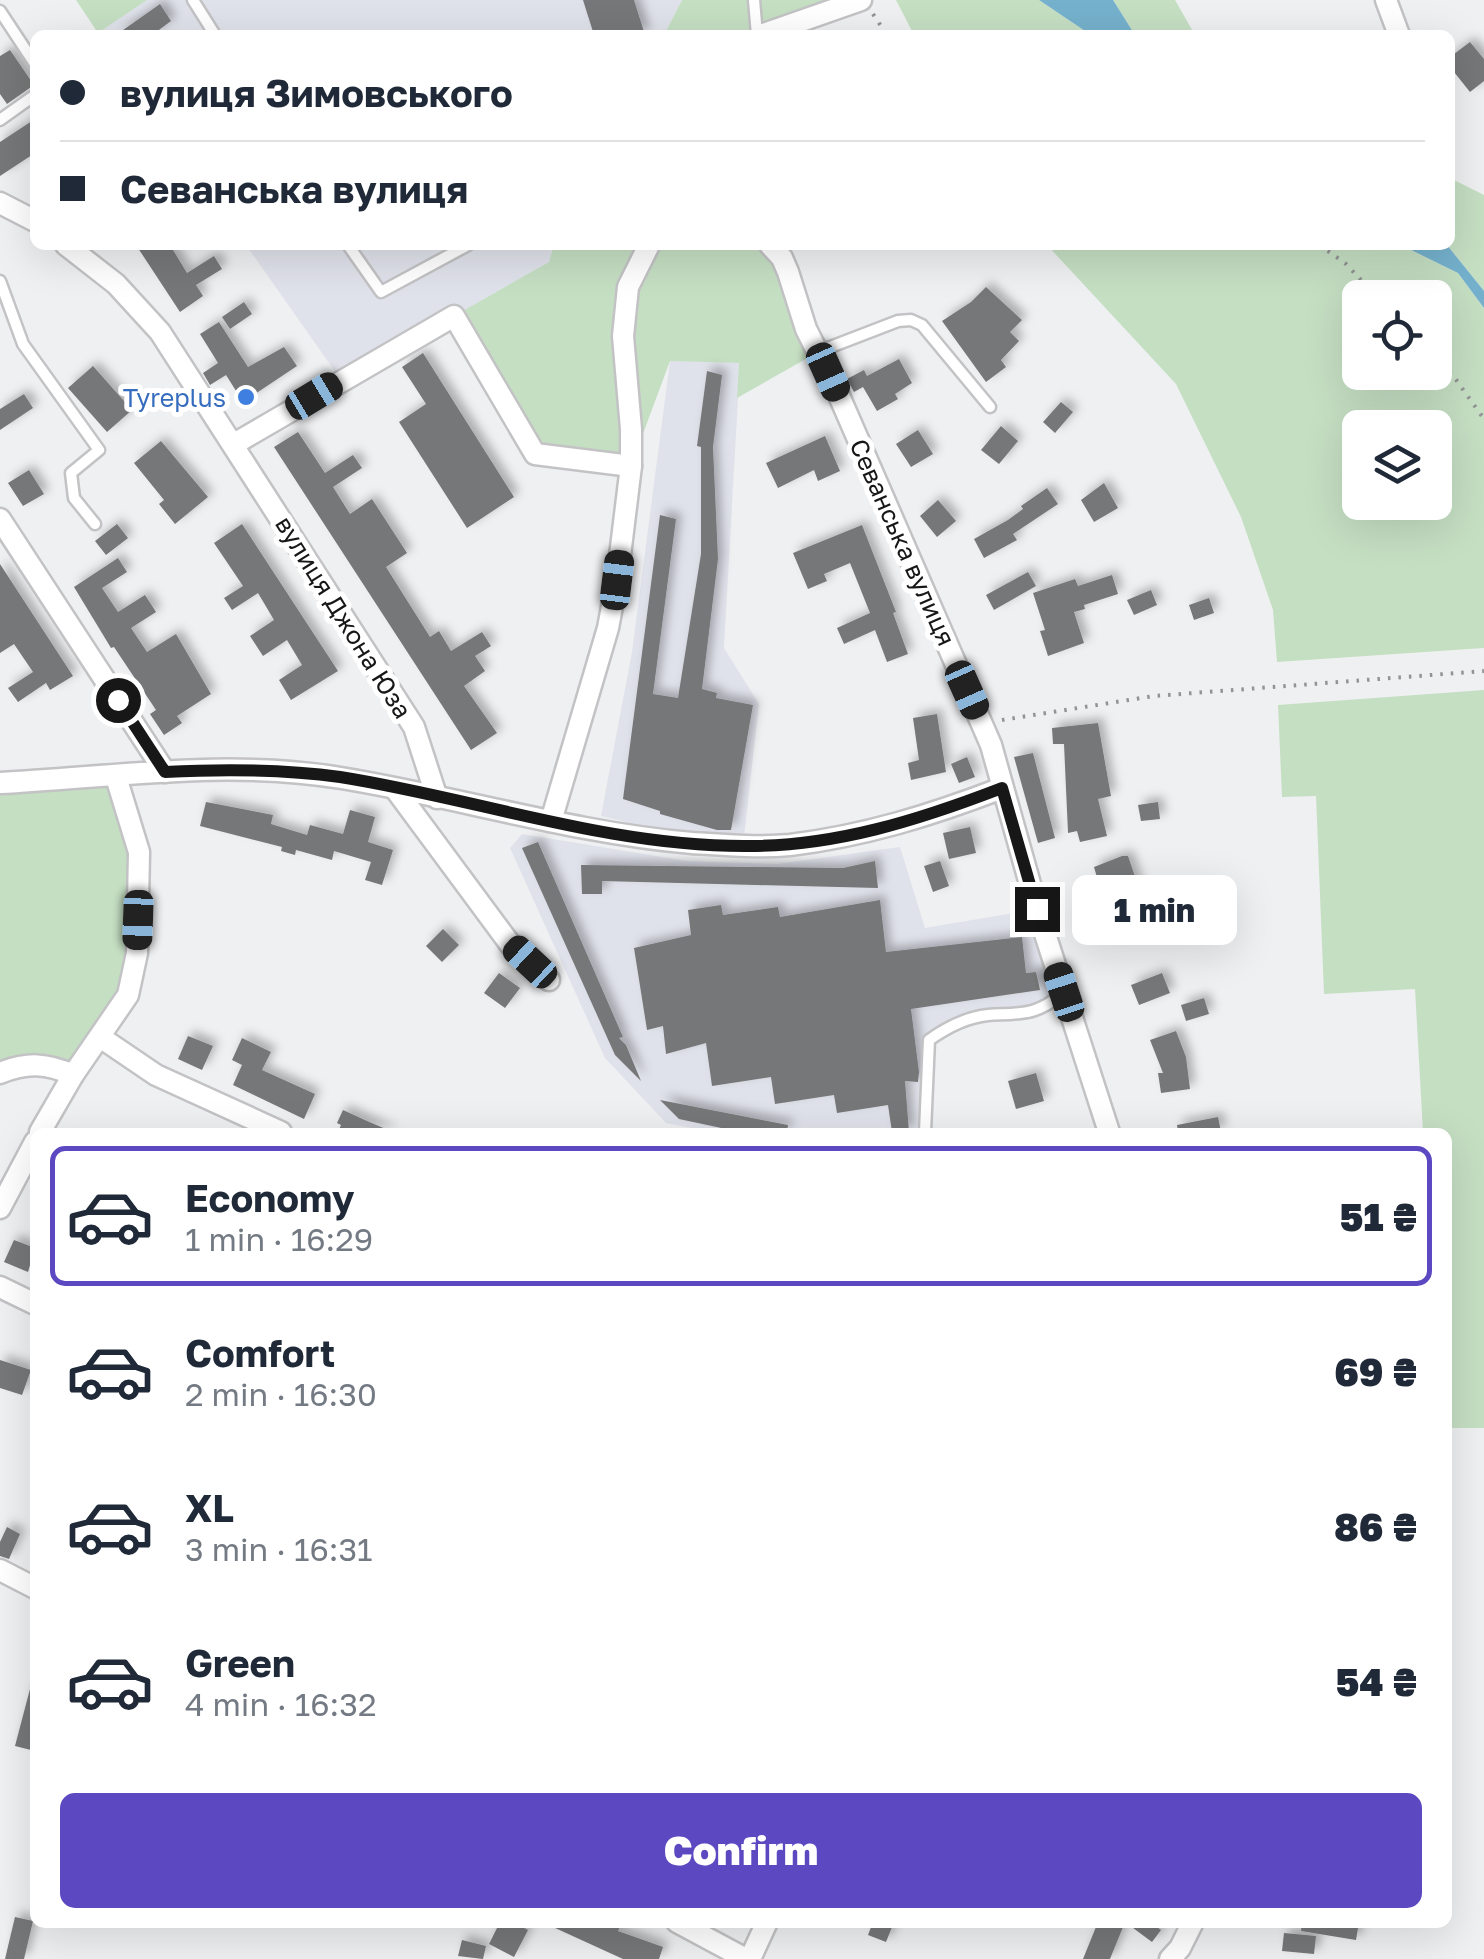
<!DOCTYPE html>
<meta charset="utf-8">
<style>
body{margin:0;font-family:"Golos Text",sans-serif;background:#f2f2f3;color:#1f2937;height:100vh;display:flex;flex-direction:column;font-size:38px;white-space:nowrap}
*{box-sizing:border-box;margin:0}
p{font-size:32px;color:#747a83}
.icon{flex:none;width:55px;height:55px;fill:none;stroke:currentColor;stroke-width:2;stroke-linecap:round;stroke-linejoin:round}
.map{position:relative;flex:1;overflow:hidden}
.sheet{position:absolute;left:30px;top:1128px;width:1422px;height:800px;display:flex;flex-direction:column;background:#fff;border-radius:15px;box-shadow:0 10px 40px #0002}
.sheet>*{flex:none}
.guide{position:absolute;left:30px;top:30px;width:1425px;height:220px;border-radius:15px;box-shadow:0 10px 40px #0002;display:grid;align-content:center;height:220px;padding:0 30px;background:#fff}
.controls{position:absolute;left:1342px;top:280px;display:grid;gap:20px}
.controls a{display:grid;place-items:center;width:110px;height:110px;border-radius:15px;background:#fff;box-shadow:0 10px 40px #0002;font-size:50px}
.end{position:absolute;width:45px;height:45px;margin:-22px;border:12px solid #171718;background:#fff;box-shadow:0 0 0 5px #fff}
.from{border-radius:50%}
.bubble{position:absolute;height:70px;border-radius:15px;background:#fff;box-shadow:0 10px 40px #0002;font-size:32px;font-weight:800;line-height:70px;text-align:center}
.car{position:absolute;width:30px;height:60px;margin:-30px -15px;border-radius:12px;box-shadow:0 0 8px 2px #0007;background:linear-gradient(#222 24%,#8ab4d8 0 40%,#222 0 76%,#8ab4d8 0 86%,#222 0)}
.guide b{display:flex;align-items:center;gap:35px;height:95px;font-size:38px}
.guide b+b{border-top:2px solid #e0e1e3}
.guide i{width:25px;height:25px;background:#1f2937}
ul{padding:18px 0 0;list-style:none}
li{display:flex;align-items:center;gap:30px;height:140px;margin:0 20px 15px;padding:0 10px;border:5px solid transparent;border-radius:15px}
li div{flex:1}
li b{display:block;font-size:38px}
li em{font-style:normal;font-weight:800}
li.selected{border-color:#5c49c1}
li>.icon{width:90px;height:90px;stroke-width:1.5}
.primary-button{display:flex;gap:20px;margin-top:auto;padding:20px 30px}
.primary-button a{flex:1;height:115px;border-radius:15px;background:#5c49c1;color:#fff;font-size:40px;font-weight:800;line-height:115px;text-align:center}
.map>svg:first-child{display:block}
</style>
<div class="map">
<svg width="1484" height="1959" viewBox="0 0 1484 1959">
<defs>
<filter id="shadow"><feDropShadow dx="5.5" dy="-5.5" stdDeviation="5" flood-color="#0004"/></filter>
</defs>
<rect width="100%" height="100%" fill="#eff0f2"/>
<g fill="#e0e2eb">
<polygon points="147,0 682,0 664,35 98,33"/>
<polygon points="246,245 554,245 550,262 341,380"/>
<polygon points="670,361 740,363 724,648 759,704 744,837 692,838 601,816 632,652"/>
<polygon points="522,834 687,861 777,864 900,847 925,928 1037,909 1063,992 1046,1008 984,1015 929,1040 925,1132 710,1132 666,1123 605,1058 510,848"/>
</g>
<g fill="#c5dfc3" fill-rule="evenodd">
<polygon points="76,0 147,0 98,33"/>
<polygon points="682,0 861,0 761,35 664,35"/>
<polygon points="896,0 1039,0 1091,35 914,35"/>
<polygon points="1113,0 1175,0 1195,35 1135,35"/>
<polygon points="1450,178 1484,195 1484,291 1447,245 1450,245"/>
<polygon points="554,245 770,245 820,351 737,398 739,363 670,361 631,466 535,454 454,316 549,262"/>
<path d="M 1047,245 L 1401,245 L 1458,273 L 1484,308 L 1484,648 L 1277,662 L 1273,610 L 1241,517 L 1176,384 ZM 1360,298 L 1435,298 L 1435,372 L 1360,372 ZM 1360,428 L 1435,428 L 1435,502 L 1360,502 Z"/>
<polygon points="1484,690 1484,1428 1448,1428 1448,1132 1423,1132 1415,989 1324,994 1316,796 1282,797 1278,705"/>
<polygon points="116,777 132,824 128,995 73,1075 0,1073 0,783"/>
</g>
<g fill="#75b1cd">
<polygon points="1039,0 1113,0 1135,35 1091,35"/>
<polygon points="1401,245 1447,245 1484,291 1484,308 1458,273"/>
</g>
<g fill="#767778" filter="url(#shadow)">
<polygon points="583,0 634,0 645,35 594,35"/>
<polygon points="160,4 171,21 152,35 116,35"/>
<polygon points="1470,42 1484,59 1484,81 1470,92 1450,67 1450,57"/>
<polygon points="10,50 34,85 7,104 0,94 0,56"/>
<polygon points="35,119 35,153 0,176 0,142"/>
<polygon points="136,245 170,245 187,273 214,256 222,269 196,285 203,296 180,312"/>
<polygon points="986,287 1022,320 1010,332 1019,341 1001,360 1006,367 986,382 942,321 971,302"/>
<polygon points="244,302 252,314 230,329 222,317"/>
<polygon points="219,322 248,367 284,347 297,366 243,402 226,375 210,385 203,373 218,363 200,334"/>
<polygon points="423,353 514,497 467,528 399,422 426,404 402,367"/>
<polygon points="899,359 912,383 895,394 898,399 877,411 863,387 854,392 847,379 864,370 867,376"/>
<polygon points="93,366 132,410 107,432 68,388"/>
<polygon points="707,371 722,375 713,447 718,559 702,689 717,693 716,698 753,705 731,830 717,830 660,814 660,811 623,799 660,515 676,519 653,694 678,698 701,554 701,447 697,446"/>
<polygon points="24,394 33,408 0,430 0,409"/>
<polygon points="1061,402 1073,412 1055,433 1043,422"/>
<polygon points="1001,426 1018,441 999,464 981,450"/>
<polygon points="918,430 933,454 911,467 896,444"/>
<polygon points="298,432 325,473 353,455 362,468 333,487 350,514 372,499 407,553 386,567 430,637 439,631 451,651 482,632 491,646 475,656 485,671 464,686 497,733 471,750 274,447"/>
<polygon points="825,436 840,471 818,481 814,470 778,488 766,463"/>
<polygon points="161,441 208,497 175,524 159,504 164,500 134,463"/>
<polygon points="29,470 44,494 23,506 8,483"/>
<polygon points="1104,483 1118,508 1094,522 1081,500"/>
<polygon points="1047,488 1058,504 1013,534 1017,540 984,558 974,539 1008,520 1023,509 1021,506"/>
<polygon points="938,500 956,521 937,537 920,516"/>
<polygon points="117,524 128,538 106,555 95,541"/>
<polygon points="242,524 338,671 291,700 279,680 302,665 287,640 263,656 250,636 274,620 258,593 232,610 224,598 243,586 214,543"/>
<polygon points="862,525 896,612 893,613 908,654 887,662 875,630 844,644 837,628 870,613 850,563 824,574 827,581 808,589 793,553"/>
<polygon points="118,558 127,572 102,588 118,612 145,595 156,612 131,628 147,652 176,634 211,694 177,716 182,723 164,735 150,714 156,710 114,647 111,648 74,587"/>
<polygon points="0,564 73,676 50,690 46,683 18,702 8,688 33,672 14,644 0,653"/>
<polygon points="1028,572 1036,586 994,610 986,595"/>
<polygon points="1112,575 1118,594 1084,605 1085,609 1074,612 1084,643 1048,656 1040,631 1045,630 1033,593 1075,579 1078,586"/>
<polygon points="1151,590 1157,605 1134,615 1127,600"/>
<polygon points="1209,598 1214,613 1194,620 1189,605"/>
<polygon points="937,714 946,772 911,780 908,763 919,760 913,718"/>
<polygon points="1098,723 1111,796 1098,799 1107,836 1080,842 1077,831 1068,833 1064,744 1053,744 1052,728"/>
<polygon points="1033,753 1055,838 1038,843 1014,757"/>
<polygon points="967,757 975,777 959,783 951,764"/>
<polygon points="206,802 273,815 271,824 307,835 310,825 343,834 350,810 375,817 368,842 393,850 382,885 365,880 371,862 334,851 332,860 296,850 295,855 281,851 282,847 200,826"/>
<polygon points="1158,802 1160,819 1141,821 1138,805"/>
<polygon points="970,827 976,853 949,859 943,833"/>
<polygon points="538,842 623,1037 619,1038 626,1045 641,1081 615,1055 522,848"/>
<polygon points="1122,856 1128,856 1144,903 1191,891 1196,910 1113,933 1094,867"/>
<polygon points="875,861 878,888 602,881 602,894 582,894 581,865 843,868"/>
<polygon points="940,861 949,886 933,892 924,866"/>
<polygon points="880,900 886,952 1022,937 1026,973 1036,972 1040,990 911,1009 919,1072 918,1082 905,1081 909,1132 892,1132 888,1105 837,1113 834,1095 775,1104 771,1077 712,1086 706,1043 666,1054 663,1026 647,1030 634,948 691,935 688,910 721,905 723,915 778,907 780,917"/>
<polygon points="443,929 459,945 442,962 426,946"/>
<polygon points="499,973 520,988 505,1008 484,993"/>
<polygon points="1162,973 1170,993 1139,1005 1131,985"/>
<polygon points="1204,998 1209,1014 1186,1021 1181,1005"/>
<polygon points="1176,1031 1186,1057 1190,1089 1161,1093 1158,1073 1163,1073 1150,1040"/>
<polygon points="188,1036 213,1046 202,1070 178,1059"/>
<polygon points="242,1038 271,1052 262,1070 315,1094 304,1119 233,1085 242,1065 232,1060"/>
<polygon points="1036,1073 1044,1101 1016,1109 1008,1081"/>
<polygon points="660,1100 788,1125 787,1132 740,1132 679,1119"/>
<polygon points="343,1110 367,1121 393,1132 338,1132 341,1125 337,1123"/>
<polygon points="1218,1117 1221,1132 1178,1132 1177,1125"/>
<polygon points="14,1240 35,1248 28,1272 4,1262"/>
<polygon points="0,1360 31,1370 22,1395 0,1388"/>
<polygon points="7,1527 20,1534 9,1559 0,1556 0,1542"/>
<polygon points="30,1689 35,1689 35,1751 15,1746"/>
<polygon points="15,1917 33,1921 24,1959 5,1959"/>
<polygon points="500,1922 513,1922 528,1930 514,1957 489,1944"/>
<polygon points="542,1922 622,1922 618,1931 663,1947 659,1959 623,1959"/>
<polygon points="873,1922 894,1922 886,1942 868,1935"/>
<polygon points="1098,1922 1125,1922 1110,1959 1083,1959"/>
<polygon points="1125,1922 1150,1922 1161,1930 1152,1942"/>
<polygon points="1302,1922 1359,1922 1356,1940 1301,1931"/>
<polygon points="1284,1933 1316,1936 1314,1954 1282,1951"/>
<polygon points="462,1940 486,1946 483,1959 458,1956"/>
</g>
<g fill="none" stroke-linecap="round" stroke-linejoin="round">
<g stroke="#c3c3c5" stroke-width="15">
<g id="service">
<polyline points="193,0 215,35"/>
<polyline points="754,0 757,35"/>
<polyline points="0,11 35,64"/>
<polyline points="0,120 35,95"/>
<polyline points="348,245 381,292 468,245"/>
<polyline points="0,281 23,344 99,450 71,473 74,498 95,524"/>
<polyline points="820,351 898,321 911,320 922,325 990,407"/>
<path d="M 925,1132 L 929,1040 C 946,1028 967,1017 988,1015 C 1022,1013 1036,1016 1063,993"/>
</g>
</g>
<g stroke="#c3c3c5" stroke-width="25">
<g id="minor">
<polyline points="1386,0 1399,35"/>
<polyline points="761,35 861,0"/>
<polyline points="0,203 35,221"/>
<polyline points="66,245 116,284 160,332 414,727 437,798"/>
<polyline points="770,245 782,258 788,272 806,329 837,391 991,745 1037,909 1109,1132"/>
<polyline points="234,444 454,316 535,454 631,466"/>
<polyline points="0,519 165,772"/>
<path d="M 0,783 C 113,777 229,759 341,778 C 458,797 573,833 692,843 C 724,845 757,848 790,845 C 864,836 932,815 1002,788"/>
<polyline points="396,790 510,944 549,980"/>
<polyline points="551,821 608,628 617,580 631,466 631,429 623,336 628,287 649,245"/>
<polyline points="100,1037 156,1075 281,1132"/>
<path d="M 0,1073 C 27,1062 47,1063 73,1075"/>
<polyline points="40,1132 73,1075 128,995 137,953 139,852 116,777"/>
<polyline points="0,1208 35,1142"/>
<polyline points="0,1287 35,1304"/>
<polyline points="0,1570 35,1588"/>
<polyline points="677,1922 746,1959"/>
<polyline points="750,1959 767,1922"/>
<polyline points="1170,1959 1180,1948 1193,1922"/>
</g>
</g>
<g stroke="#929394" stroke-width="4" stroke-dasharray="2.5 8" stroke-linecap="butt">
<polyline points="873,14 887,35"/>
<polyline points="1319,245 1345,263 1378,298"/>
<polyline points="1435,356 1452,374 1484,419"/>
<polyline points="1002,720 1154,696 1484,671"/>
</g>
<use href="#service" stroke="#fff" stroke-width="10"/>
<use href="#minor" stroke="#fff" stroke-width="20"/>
</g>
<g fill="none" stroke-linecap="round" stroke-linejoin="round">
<path stroke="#171718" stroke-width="12" d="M 118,700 L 165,772 C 223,769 282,769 340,777 C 474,798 606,846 744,846 C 834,847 919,820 1002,788 L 1037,909"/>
</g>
<circle fill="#3f7fe0" stroke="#fff" stroke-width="4" cx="246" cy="397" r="10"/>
<g text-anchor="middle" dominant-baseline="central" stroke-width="10" stroke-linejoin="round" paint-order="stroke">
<g font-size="25" fill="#366cbe" stroke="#fff" text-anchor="end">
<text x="226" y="397">Tyreplus</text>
</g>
<g font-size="25" fill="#171718" stroke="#fff">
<text transform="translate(903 542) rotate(66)">Севанська вулиця</text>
<text transform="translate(344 617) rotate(58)">вулиця Джона Юза</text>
</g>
</g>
</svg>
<div class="controls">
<a><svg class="icon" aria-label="locate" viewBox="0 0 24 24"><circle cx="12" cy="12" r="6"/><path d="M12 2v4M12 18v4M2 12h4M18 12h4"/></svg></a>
<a><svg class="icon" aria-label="layers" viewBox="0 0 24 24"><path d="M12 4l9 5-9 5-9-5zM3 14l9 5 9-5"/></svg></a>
</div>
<i class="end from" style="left:118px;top:700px"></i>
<i class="end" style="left:1037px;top:909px"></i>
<div class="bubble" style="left:1072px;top:875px;width:165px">1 min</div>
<i class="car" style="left:828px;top:372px;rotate:156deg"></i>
<i class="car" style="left:314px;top:396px;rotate:59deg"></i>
<i class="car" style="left:617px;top:580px;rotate:7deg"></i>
<i class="car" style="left:967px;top:690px;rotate:156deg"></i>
<i class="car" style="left:138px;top:920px;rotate:182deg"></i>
<i class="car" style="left:530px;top:962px;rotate:313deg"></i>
<i class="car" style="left:1064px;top:992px;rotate:342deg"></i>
<div class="guide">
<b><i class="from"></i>вулиця Зимовського</b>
<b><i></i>Севанська вулиця</b>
</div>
<section class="sheet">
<ul>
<li class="selected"><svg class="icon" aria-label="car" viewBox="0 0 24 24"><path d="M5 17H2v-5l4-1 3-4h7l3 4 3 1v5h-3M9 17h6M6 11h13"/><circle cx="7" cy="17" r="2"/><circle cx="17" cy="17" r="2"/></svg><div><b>Economy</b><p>1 min · 16:29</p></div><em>51 ₴</em></li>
<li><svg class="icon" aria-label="car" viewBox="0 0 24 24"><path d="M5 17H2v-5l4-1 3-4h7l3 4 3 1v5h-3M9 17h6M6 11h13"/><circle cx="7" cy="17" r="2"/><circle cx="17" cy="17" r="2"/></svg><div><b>Comfort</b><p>2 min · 16:30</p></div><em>69 ₴</em></li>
<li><svg class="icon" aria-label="car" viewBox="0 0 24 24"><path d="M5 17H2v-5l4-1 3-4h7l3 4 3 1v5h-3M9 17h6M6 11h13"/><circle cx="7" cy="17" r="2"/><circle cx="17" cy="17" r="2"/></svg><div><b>XL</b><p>3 min · 16:31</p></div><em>86 ₴</em></li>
<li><svg class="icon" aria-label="car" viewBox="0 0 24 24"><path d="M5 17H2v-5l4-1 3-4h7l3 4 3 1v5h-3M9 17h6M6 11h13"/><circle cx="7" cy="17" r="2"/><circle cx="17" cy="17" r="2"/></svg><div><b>Green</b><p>4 min · 16:32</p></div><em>54 ₴</em></li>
</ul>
<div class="primary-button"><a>Confirm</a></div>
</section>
</div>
